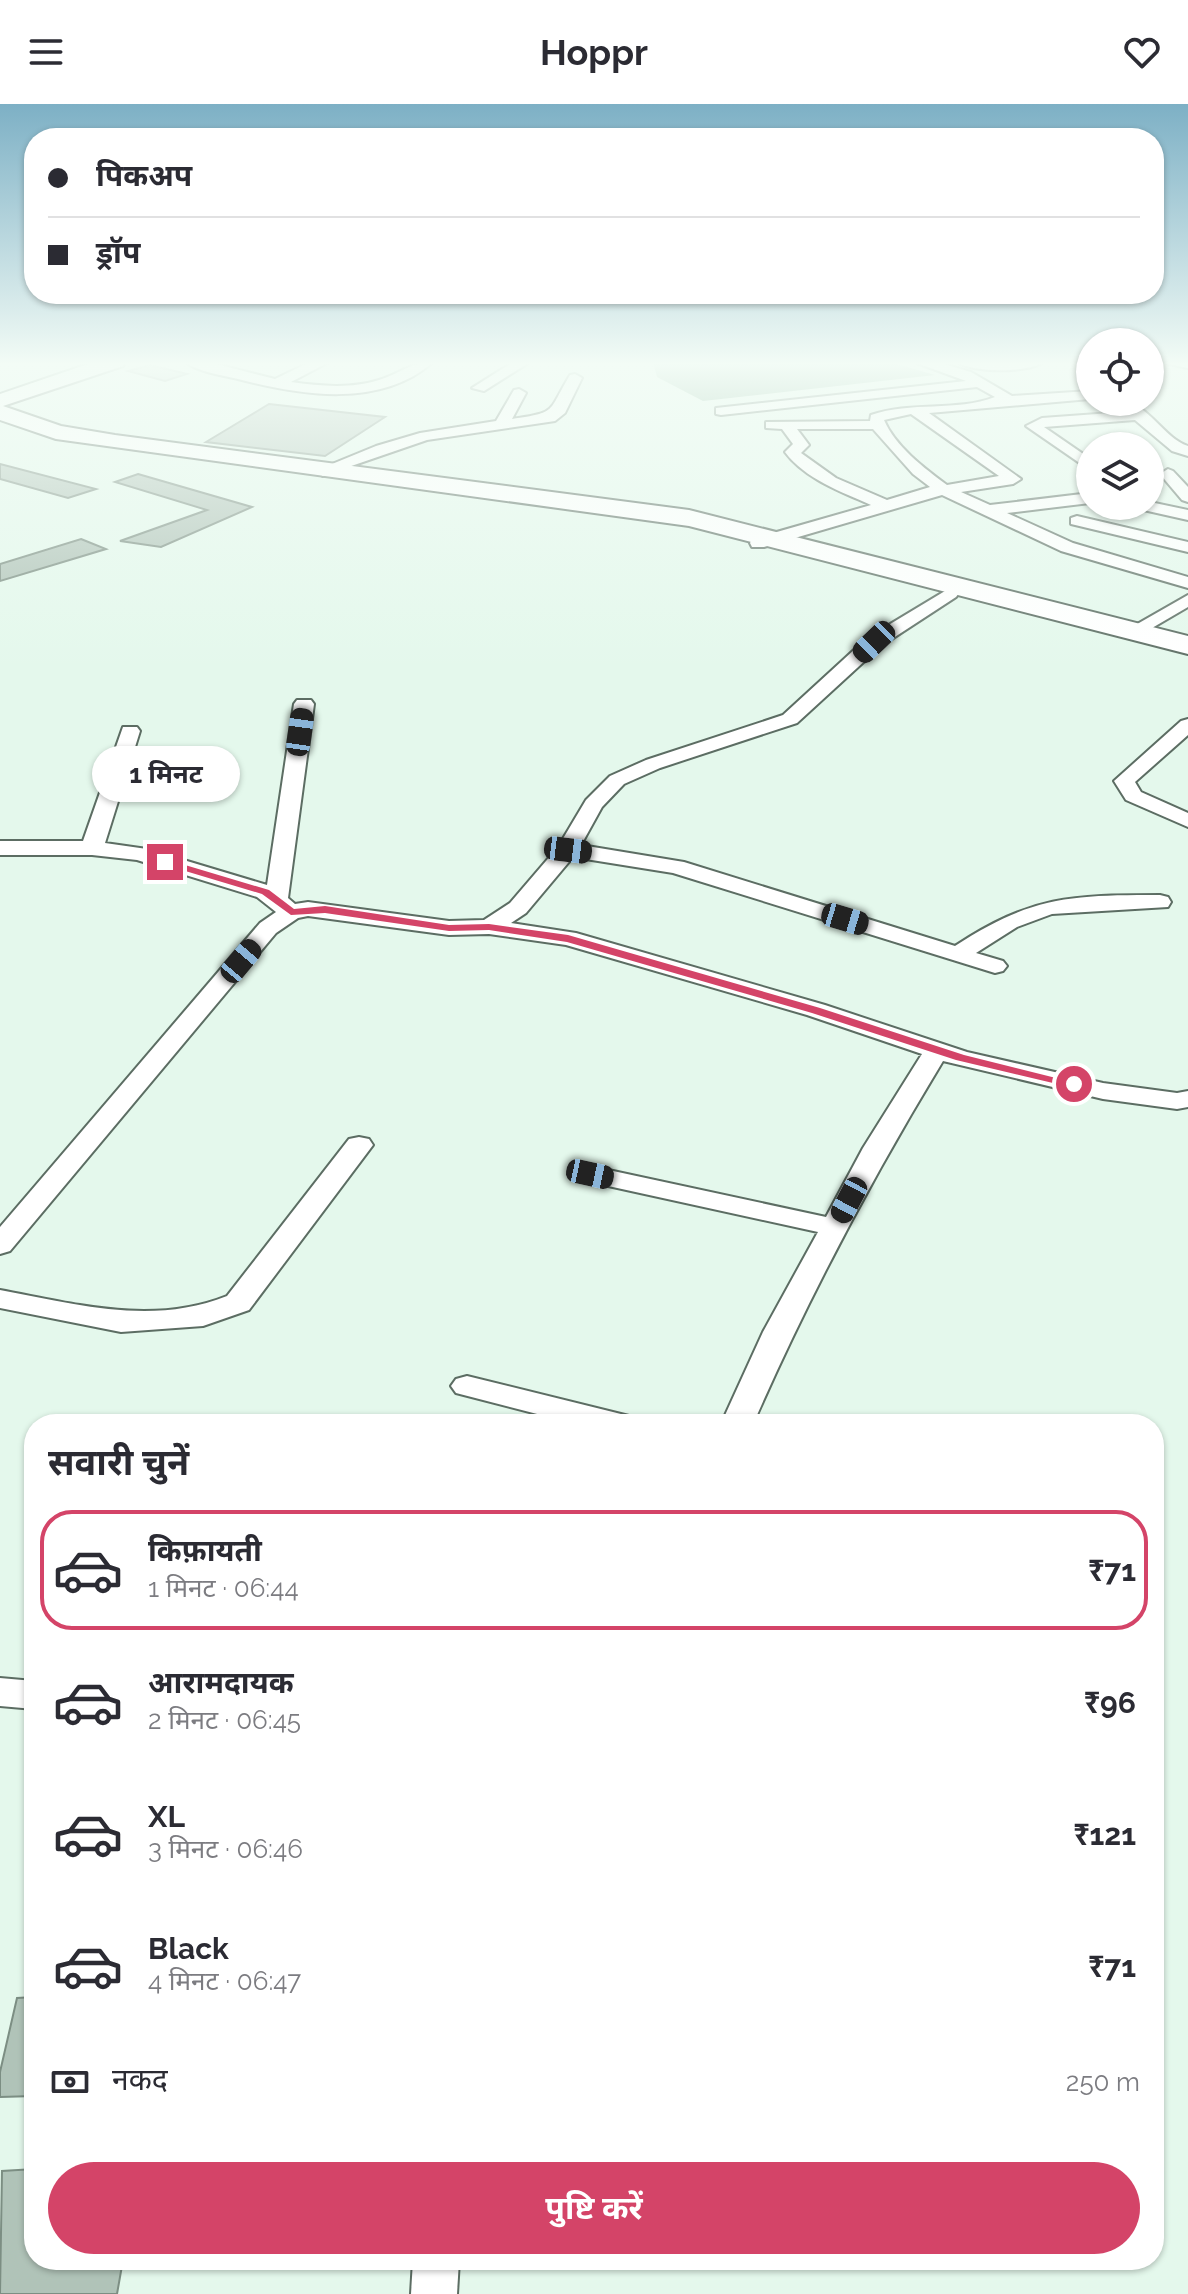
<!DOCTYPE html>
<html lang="hi">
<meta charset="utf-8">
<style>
body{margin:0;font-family:Raleway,"Noto Sans Devanagari",sans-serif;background:#f2f2f3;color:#2b2b33;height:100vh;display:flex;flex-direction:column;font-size:30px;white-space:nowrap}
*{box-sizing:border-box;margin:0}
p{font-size:26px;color:#7c7c81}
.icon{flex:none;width:44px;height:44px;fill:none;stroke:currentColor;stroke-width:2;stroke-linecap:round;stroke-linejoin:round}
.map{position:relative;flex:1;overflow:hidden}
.panel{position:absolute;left:24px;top:1310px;width:1140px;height:856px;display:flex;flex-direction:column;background:#fff;border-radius:32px;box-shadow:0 2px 6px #0004}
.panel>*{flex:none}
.hud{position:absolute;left:24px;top:24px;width:1140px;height:176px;border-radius:32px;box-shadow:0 2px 6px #0004;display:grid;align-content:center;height:176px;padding:0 24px;background:#fff}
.fabs{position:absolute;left:1076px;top:224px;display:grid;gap:16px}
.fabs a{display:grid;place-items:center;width:88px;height:88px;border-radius:50%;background:#fff;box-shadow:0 2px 6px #0004;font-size:40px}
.end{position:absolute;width:36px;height:36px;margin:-18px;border:10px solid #d44468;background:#fff;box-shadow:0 0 0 4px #fff}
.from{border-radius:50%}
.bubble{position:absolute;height:56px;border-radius:28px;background:#fff;box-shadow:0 2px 6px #0004;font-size:26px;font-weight:700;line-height:56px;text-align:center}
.car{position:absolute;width:24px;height:48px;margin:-24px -12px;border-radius:10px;box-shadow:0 0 6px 2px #0007;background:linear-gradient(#222 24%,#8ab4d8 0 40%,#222 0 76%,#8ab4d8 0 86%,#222 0)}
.hud b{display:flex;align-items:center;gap:28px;height:76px;font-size:30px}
.hud b+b{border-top:2px solid #e1e1e2}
.hud i{width:20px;height:20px;background:#2b2b33}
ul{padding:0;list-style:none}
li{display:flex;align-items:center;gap:24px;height:120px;margin:0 16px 12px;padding:0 8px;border:4px solid transparent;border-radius:32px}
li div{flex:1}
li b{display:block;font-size:30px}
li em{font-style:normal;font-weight:700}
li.current{border-color:#d44468}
li>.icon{width:72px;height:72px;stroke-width:1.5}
h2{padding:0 24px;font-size:36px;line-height:96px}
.pay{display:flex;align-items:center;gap:20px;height:88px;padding:0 24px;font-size:30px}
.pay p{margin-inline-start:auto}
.action{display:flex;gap:16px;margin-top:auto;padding:16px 24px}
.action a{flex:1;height:92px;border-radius:48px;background:#d44468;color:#fff;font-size:32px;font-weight:700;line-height:92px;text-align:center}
header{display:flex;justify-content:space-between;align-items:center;height:104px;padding:0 24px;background:#fff;font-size:36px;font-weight:700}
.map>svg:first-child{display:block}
</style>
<header><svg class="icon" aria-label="menu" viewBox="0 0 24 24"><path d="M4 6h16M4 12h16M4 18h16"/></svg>Hoppr<svg class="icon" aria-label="heart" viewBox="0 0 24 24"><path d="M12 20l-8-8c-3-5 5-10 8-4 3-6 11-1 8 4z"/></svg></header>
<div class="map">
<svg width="1188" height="2190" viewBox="0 0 1188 2190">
<rect width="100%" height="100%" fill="#e4f8ec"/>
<polygon fill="#7dab91" points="653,258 890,258 935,271 703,297 657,273"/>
<g fill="#b0c3b8" stroke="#7c8e83" stroke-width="2">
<polygon points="150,261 187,270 165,277 128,267"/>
<polygon points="269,300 385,313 325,352 206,338"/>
<polygon points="0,360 96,385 68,394 0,375"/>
<polygon points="138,370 252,403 161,443 120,437 207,406 115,378"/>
<polygon points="81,435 106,445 0,477 0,460"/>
<polygon points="34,1893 34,1992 0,1993 0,1968 17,1894"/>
<polygon points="34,2065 34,2156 123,2156 117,2190 0,2190 2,2067"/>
</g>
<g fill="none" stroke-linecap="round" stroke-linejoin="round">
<g stroke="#5c6d63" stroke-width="4">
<g id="street">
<path d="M 185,258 L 208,258 L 275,275 L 310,258 L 329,258 L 291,278 C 320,282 351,285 379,276 C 399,270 411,258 433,258 C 380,305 299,291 238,275 C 221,271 199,268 185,258 Z"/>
<polygon points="513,258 530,258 484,287 472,284"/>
<path d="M 914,258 L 937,258 L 971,268 L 1012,292 L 1090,287 L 1090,295 L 929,309 L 1021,375 L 1013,380 L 961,388 L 990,401 L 1090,389 L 1090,399 L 1007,409 L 1073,439 L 1188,473 L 1188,484 L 1061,447 L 942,391 L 764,443 L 752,443 L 750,439 L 752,435 L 871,401 C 842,388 805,375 785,348 L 793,340 L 782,325 L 766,324 L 766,318 L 870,317 L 871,311 C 911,297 956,308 995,293 L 977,283 L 721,311 L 716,310 L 716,304 L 966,277 ZM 911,310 L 999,372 L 947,381 C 924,364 895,342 884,316 ZM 797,325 L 873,325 L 913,370 L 930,383 L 887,396 L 836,374 L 801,349 L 809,341 Z"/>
<path d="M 957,258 L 1044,258 C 1026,269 975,269 957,258 Z"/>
<polygon points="1159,258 1188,258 1188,264"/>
<path d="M 575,270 L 582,274 L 565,309 L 555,317 L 427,336 L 328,370 L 323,372 L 315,367 L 376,342 L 420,329 L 496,317 L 514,286 L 519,285 L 526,289 L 512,315 C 558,308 547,309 570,271 Z"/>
<path d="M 1121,298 C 1148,298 1163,334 1188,342 L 1188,352 L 1172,347 L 1135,316 L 1044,323 L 1089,354 L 1089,360 L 1084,362 L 1026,322 L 1042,314 L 1125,308 L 1119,301 Z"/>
<polygon points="1168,365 1173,367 1188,383 1188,398 1182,396 1160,370"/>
<polygon points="1150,398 1188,406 1188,416 1139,405 1137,402 1150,402"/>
<polygon points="1077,412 1188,438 1188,448 1071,420 1071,414"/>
<path d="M 950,484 L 959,489 L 956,493 L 881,542 L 797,619 L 660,664 L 624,680 L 602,703 L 581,741 L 684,758 L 955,842 C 1031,792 1071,791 1160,791 L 1168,793 L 1171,798 L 1168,803 L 1052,810 L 1017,823 L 976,849 L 1003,857 L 1007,862 L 1003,867 L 995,869 L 673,769 L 573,753 L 526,809 L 511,819 L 576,829 L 825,901 L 967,948 L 1103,979 L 1177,989 L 1188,987 L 1188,1003 L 1177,1005 L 1103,995 L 943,957 C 872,1074 808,1194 753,1320 L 721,1320 L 763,1228 L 818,1128 L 590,1078 L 580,1076 L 576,1070 L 580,1064 L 590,1062 L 826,1113 L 863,1044 L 922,950 L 807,911 L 566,841 L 489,830 L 449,831 L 308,812 L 298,814 L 276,829 L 10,1147 L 0,1150 L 0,1123 L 260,819 L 276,808 L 257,793 L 137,756 L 92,751 L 0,751 L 0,737 L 83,737 L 123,623 L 137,623 L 140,627 L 105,739 L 147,745 L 267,781 L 294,600 L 297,596 L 311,596 L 314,600 L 288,794 L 295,800 L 308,798 L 449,817 L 484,816 L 510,799 L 558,743 L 586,696 L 610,672 L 646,656 L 783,611 L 867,534 Z"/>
<polygon points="1188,491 1188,503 1140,531 1134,532 1125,527"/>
<polygon points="1188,615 1188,631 1135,678 1141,688 1188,709 1188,723 1126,696 1114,677 1181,617"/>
<path d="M 359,1033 L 369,1035 L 373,1041 L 249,1206 L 203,1222 L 121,1228 L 0,1204 L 0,1186 C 76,1200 152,1222 227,1192 L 349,1035 Z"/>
<polygon points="467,1272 629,1312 634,1320 576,1320 456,1289 451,1282 456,1275"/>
<polygon points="0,1574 34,1577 34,1605 0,1602"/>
<polygon points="413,2156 459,2156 457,2190 411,2190"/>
</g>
</g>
<g stroke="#5c6d63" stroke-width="4">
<polygon id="secondary" points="94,258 125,258 123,262 0,303 0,290"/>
</g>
<g stroke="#5c6d63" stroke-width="4">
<polygon id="primary" points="0,301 61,322 115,331 689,406 1188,532 1188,550 689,422 56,335 0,316"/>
</g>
<use href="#street" fill="#fff" fill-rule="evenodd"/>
<use href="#secondary" fill="#fff" fill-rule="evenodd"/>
<use href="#primary" fill="#fff" fill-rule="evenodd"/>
</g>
<linearGradient id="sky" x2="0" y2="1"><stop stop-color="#7db0c5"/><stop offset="0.46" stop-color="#f3fcf6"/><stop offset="1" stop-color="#f3fcf6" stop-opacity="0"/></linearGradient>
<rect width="1188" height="565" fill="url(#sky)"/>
<polygon fill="#d44468" points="165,755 269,786 294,805 325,802 449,821 489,820 568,831 820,904 964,951 1080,980 1074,984 956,956 812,909 567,838 489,826 449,827 325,809 291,811 262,790 162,760 160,758"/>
</svg>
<div class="fabs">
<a><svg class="icon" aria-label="locate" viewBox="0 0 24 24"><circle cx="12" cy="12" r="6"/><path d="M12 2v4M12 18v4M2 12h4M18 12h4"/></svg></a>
<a><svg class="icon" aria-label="layers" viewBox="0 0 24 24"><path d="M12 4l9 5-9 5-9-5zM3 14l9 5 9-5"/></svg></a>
</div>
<i class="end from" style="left:1074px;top:980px"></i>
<i class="end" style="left:165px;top:758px"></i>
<div class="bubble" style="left:92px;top:642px;width:148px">1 मिनट</div>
<i class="car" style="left:874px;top:538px;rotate:226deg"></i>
<i class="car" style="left:300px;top:628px;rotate:8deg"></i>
<i class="car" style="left:568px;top:746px;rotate:97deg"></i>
<i class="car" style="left:845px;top:815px;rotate:107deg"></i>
<i class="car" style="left:241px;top:857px;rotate:40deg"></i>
<i class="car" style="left:590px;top:1070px;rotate:102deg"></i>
<i class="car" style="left:849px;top:1096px;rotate:208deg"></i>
<div class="hud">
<b><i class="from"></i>पिकअप</b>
<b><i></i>ड्रॉप</b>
</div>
<section class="panel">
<h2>सवारी चुनें</h2>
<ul>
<li class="current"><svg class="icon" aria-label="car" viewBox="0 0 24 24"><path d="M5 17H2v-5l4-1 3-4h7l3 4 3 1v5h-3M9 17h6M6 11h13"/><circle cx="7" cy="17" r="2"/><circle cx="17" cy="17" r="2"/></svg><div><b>किफ़ायती</b><p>1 मिनट · 06:44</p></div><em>₹71</em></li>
<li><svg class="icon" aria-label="car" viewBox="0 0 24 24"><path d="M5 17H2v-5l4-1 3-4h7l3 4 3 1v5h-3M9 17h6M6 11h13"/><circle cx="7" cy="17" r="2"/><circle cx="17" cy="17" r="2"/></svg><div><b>आरामदायक</b><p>2 मिनट · 06:45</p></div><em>₹96</em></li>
<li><svg class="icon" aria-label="car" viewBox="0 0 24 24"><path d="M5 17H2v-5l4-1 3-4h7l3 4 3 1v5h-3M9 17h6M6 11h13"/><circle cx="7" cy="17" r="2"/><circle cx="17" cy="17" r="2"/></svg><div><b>XL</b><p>3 मिनट · 06:46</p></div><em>₹121</em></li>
<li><svg class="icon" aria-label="car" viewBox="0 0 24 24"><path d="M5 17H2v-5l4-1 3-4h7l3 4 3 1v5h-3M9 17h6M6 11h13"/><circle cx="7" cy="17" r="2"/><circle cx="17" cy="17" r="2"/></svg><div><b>Black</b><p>4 मिनट · 06:47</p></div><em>₹71</em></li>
</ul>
<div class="pay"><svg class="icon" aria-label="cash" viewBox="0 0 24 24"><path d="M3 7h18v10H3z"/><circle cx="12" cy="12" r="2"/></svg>नकद<p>250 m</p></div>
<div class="action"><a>पुष्टि करें</a></div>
</section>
</div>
